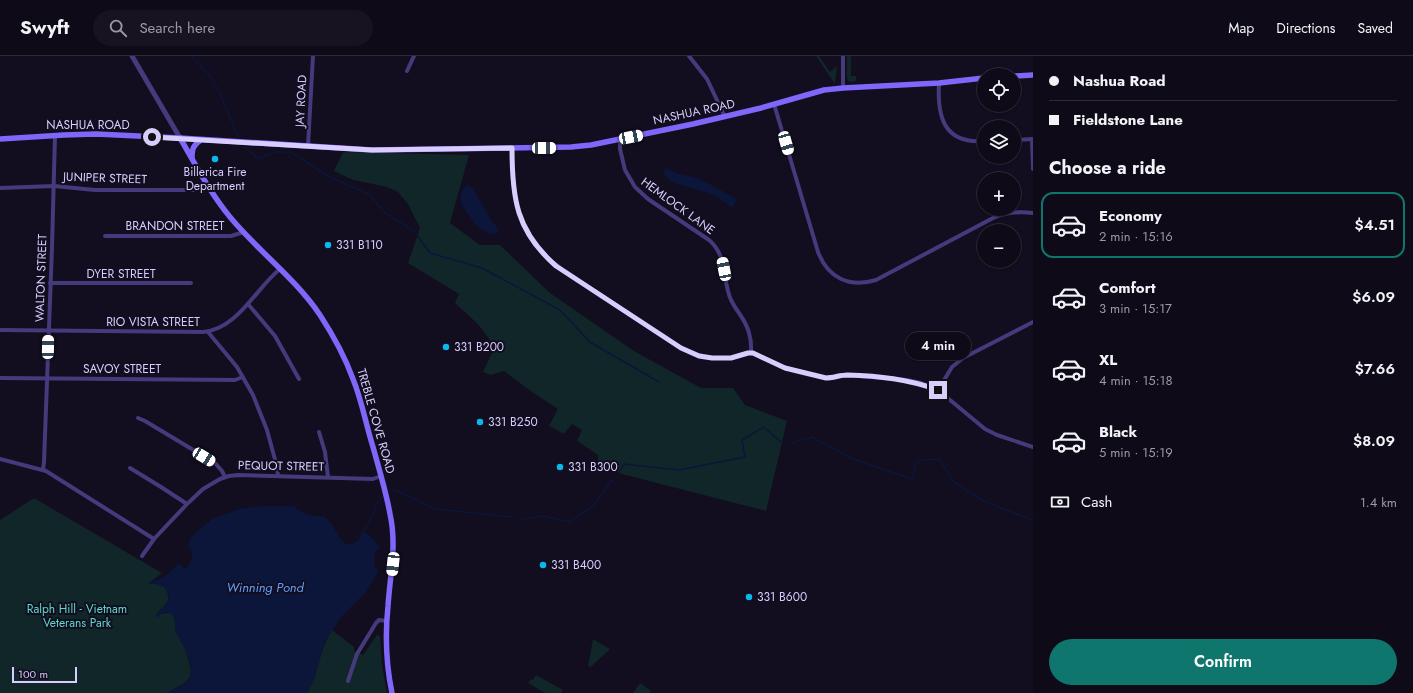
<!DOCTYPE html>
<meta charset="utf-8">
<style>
body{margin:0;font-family:Jost,sans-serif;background:#171320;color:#f1f3f6;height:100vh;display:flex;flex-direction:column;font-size:15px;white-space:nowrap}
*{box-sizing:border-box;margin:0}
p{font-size:13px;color:#9b9aa1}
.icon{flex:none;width:22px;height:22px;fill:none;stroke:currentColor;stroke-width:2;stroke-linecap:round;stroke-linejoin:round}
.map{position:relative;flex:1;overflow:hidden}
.panel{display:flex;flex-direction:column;background:#0e0a17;width:380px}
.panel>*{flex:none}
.hud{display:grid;align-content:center;height:88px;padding:0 16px;background:#0e0a17}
.buttons{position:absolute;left:977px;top:12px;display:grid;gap:8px}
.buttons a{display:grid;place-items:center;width:44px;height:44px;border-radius:50%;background:#0e0a17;box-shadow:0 1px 3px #0004,0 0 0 1px #2e2b36;font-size:20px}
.scale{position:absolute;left:12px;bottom:10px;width:65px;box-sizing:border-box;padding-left:4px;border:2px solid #d8cdfd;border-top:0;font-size:11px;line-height:14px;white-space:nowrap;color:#d8cdfd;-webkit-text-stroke:3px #120d1f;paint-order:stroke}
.end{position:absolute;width:18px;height:18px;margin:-9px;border:5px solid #d8cdfd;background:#111;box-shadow:0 0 0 2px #111}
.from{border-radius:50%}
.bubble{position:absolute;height:28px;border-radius:14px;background:#0e0a17;box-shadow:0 1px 3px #0004,0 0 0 1px #2e2b36;font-size:13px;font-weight:600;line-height:28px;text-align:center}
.car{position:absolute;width:12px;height:24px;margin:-12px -6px;border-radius:5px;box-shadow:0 0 3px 1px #0007;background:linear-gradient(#fff 24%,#345 0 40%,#fff 0 76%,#345 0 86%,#fff 0)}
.hud b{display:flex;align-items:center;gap:14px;height:38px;font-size:15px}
.hud b+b{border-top:1px solid #2e2b36}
.hud i{width:10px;height:10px;background:#f1f3f6}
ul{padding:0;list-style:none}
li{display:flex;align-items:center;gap:12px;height:66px;margin:0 8px 6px;padding:0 8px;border:2px solid transparent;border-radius:12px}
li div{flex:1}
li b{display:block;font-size:15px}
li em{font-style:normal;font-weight:600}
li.current{border-color:#0f766e}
li>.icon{width:36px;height:36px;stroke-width:1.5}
h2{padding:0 16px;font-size:18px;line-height:48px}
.pay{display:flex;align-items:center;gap:10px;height:44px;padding:0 16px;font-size:15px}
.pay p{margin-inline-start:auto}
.primary-button{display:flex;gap:8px;margin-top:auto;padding:8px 16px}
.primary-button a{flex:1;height:46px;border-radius:24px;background:#0f766e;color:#fff;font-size:16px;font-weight:600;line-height:46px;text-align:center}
header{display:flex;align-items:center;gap:24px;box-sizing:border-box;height:56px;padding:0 20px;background:#0e0a17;border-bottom:1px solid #2e2b36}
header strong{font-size:19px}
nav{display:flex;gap:22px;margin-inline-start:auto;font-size:14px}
.search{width:280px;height:36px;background:#171320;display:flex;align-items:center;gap:10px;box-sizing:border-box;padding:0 14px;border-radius:22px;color:#9b9aa1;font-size:15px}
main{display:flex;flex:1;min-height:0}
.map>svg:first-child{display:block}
</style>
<header>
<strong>Swyft</strong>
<div class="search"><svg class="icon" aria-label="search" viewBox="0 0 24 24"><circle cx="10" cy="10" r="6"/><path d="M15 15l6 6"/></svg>Search here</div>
<nav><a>Map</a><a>Directions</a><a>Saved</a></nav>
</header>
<main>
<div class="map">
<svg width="1033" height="637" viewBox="0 0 1033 637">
<rect width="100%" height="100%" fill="#120d1f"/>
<g fill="#102628">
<polygon points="816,0 819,0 830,16 837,10 835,28"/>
<polygon points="847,0 851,0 851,20 856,20 856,25 849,26 847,22"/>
<path d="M 343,96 L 469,99 L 450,167 L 480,189 L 500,189 L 550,237 L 634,295 L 701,332 L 733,332 L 745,349 L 787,365 L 766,455 L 622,418 L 598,407 L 598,399 L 577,385 L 582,374 L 572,368 L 564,378 L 549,370 L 558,353 L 532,336 L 504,315 L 491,319 L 483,316 L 494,293 C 486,273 470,261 455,247 L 459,238 L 408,207 L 420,172 L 408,148 L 398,136 L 387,131 L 353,124 L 334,115 Z"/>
<path d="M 34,442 L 162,517 L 148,528 C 152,528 156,527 160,529 C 164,530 165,532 167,535 C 171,548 164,550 156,558 L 161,558 L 171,556 L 174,561 L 176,567 L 175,574 L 186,593 L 191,615 L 190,621 L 185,627 L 167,637 L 0,637 L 0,464 Z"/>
<path d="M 332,574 L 354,591 L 354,595 L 363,599 L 377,579 L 380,580 L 382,609 L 387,637 L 307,637 C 318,616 319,594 332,574 Z"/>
<polygon points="593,583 610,593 591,611 588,610"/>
<polygon points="536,619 563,634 561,637 545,637 528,627 531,623 533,624"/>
<polygon points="640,627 651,635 649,637 633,637"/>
</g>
<g fill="#0b163a">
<path d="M 665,112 L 679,118 L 698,122 L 735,142 L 736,144 L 734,150 L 732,151 C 725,147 718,141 710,138 C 697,131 667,131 663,115 Z"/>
<path d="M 468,129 L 472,131 L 491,164 L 499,174 L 496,178 C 478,178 471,162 462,149 C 459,141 460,133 468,129 Z"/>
<path d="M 260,450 L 294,450 C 303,459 311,460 324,460 C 327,463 331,466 333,470 C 338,477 343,494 356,486 C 360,483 361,480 361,475 C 370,477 374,485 380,491 L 375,497 L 374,510 L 378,514 L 378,516 L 366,536 L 342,560 L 325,585 L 314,624 L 307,637 L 167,637 C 173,633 181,631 186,627 C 200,614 181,588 176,575 C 173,570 177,565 172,558 L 168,556 L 161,558 L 157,562 L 156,560 L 156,558 C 164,550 172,548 167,535 C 165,532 164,530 160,529 C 156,527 152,528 147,528 L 164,521 L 178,508 L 182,509 L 184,512 L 188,511 C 192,504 194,496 188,490 L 191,482 L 195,477 L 212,463 L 239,453 Z"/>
</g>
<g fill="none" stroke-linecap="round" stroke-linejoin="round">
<g stroke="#0b163a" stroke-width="1.5">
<polyline points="191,0 211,21 219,35 238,81"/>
<polyline points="244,90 258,103 274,96 291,96 326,119 370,139 384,156 414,175 430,197 482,212 560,254 590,286 659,326"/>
<polyline points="791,387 812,381 853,403 912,423 917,406 921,404 939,403 954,426 983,445 1030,463 1033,463"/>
<polyline points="620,415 624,408 679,414 745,401 742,384 764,371 782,387"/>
<polyline points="390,434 395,434 436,453 513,461"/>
<polyline points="522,463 544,460 570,466 594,449 612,424"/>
<polyline points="363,475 370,465 376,449 382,440"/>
</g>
<g stroke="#453a7c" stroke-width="4">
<polyline points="689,0 707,23 725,61"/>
<polyline points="407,15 414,0"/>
<path d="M 939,27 C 937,61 944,88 984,85"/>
<polyline points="843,32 843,0"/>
<path d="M 774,48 L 818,196 C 828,222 849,232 876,224 L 993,162 C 1007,156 1019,155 1033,157"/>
<path d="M 620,83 L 620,93 L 625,114 L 635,131 L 648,143 L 709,184 C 728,200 722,224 731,244 C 733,248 736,253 739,257 C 748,270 752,281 751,297"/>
<polyline points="1032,83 1033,113"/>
<polyline points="1014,84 1033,83"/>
<polyline points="308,90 313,0"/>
<path d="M 512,92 C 512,145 517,182 563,214 L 681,292 L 699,299 L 712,302 L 731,302 L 748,297 L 753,297 L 785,312 L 826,322 L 833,322 L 846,319 L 907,324 L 921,327 L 938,334 L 985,373 L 997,379 L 1033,391"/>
<polyline points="0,132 54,130 95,134 192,134 208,130"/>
<polyline points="105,180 231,180 244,176"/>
<polyline points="50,227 191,227"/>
<polyline points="248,248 275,280 299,323"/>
<path d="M 0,274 L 203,276 C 238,273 256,232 280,213"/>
<polyline points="208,276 237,311 253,339 267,374 277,411 278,420"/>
<polyline points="0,322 235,324 243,321"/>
<polyline points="938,334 952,311 963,302 1033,266"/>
<polyline points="138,362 145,365 215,407 222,415 225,421"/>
<polyline points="319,376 325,396 328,421"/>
<polyline points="0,403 46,415 154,483"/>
<polyline points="130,412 161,431 187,448"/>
<polyline points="43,414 44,406 52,191 55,79"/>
<polyline points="142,500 154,483 187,448 203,433 220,423 229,420 238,419 373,423 381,420"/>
<polyline points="348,625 357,598 376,567 379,564 387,565"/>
</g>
<polyline stroke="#453a7c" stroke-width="5" points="132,0 180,82"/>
<g stroke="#7e67f9" stroke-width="5.5">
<polyline points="1014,20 1033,19"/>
<path d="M 180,82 C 196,109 210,137 230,161 C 258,195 295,222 320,259 C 333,279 345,301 353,323 C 362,345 366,369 373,391 C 379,413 386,435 390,458 C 397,489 390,519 388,550 C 385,579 386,608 392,637"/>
<polyline points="0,83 64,79 96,78 180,82 372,94 571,91 591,89 693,68 761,52 824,34 843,32 939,27 984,22"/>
<path d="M 192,102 C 192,93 193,89 201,84"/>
</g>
</g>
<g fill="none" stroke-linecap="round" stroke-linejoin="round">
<path stroke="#d8cdfd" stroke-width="5" d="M 152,81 L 372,94 L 512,92 C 512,142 516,175 556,210 L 681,292 L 699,300 L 712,302 L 731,302 L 748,297 L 753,297 L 785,312 L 826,322 C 833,322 840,319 847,319 C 879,320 908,323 938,334"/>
</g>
<g fill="#09b9ed" stroke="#120d1f" stroke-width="1.5">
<circle cx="215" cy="103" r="4"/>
<circle cx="328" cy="189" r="4"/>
<circle cx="446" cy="291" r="4"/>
<circle cx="480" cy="366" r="4"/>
<circle cx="560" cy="411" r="4"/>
<circle cx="543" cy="509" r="4"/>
<circle cx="749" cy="541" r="4"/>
</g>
<g text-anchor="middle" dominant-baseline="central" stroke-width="4" stroke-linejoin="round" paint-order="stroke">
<g font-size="12" fill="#d8cdfd" stroke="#120d1f">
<text transform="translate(301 45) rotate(-87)">JAY ROAD</text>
<text transform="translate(694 56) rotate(-12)">NASHUA ROAD</text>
<text x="88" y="69">NASHUA ROAD</text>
<text transform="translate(105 122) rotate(2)">JUNIPER STREET</text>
<text transform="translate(678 150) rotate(36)">HEMLOCK LANE</text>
<text x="175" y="170">BRANDON STREET</text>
<text x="121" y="218">DYER STREET</text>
<text transform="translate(41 222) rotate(-88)">WALTON STREET</text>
<text x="153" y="266">RIO VISTA STREET</text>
<text x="122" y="313">SAVOY STREET</text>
<text transform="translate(376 365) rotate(74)">TREBLE COVE ROAD</text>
<text transform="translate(281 410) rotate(1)">PEQUOT STREET</text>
</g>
<g font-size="12" fill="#d8cdfd" stroke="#120d1f" text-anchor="start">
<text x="215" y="116" text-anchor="middle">Billerica Fire<tspan x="215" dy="14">Department</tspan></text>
<text x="336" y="189">331 B110</text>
<text x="454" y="291">331 B200</text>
<text x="488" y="366">331 B250</text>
<text x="568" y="411">331 B300</text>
<text x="551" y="509">331 B400</text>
<text x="757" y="541">331 B600</text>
</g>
<g font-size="12" fill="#5cdaca" stroke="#120d1f">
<text x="77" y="553">Ralph Hill - Vietnam<tspan x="77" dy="14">Veterans Park</tspan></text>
</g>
<g font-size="13" font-style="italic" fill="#5f9ef9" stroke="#120d1f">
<text x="265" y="531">Winning Pond</text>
</g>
</g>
</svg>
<div class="buttons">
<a><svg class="icon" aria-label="locate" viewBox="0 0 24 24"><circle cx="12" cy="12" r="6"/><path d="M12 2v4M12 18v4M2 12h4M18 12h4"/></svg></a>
<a><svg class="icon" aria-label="layers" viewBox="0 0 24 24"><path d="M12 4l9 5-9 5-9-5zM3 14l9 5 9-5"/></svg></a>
<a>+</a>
<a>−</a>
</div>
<div class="scale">100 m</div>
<i class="end from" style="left:152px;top:81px"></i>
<i class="end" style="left:938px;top:334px"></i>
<div class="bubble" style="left:905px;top:276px;width:66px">4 min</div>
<i class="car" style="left:631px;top:81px;rotate:79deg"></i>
<i class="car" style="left:786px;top:87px;rotate:164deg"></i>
<i class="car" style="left:544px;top:92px;rotate:89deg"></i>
<i class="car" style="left:724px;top:213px;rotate:349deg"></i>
<i class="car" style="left:48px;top:291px;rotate:1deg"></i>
<i class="car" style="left:204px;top:401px;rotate:121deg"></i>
<i class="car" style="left:393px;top:508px;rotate:186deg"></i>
</div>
<section class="panel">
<div class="hud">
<b><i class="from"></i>Nashua Road</b>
<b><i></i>Fieldstone Lane</b>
</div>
<h2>Choose a ride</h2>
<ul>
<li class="current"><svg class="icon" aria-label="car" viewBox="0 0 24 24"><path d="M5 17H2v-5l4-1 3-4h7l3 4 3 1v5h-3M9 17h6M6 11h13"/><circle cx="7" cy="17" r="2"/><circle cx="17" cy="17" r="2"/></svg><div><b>Economy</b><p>2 min · 15:16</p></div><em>$4.51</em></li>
<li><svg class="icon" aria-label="car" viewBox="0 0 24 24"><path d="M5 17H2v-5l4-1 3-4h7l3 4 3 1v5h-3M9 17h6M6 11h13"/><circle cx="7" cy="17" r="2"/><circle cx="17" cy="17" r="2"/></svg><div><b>Comfort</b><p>3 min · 15:17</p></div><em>$6.09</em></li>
<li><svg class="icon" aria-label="car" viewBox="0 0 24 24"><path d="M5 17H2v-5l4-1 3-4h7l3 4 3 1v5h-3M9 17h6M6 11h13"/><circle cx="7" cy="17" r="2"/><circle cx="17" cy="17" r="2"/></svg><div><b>XL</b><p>4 min · 15:18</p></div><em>$7.66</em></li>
<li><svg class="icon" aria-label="car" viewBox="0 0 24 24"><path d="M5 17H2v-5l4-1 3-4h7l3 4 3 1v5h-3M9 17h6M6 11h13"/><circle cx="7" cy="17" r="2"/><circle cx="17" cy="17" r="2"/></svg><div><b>Black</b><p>5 min · 15:19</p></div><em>$8.09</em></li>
</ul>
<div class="pay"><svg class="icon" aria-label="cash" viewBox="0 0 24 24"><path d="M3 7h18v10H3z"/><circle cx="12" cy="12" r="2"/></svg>Cash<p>1.4 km</p></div>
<div class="primary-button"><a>Confirm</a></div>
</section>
</main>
